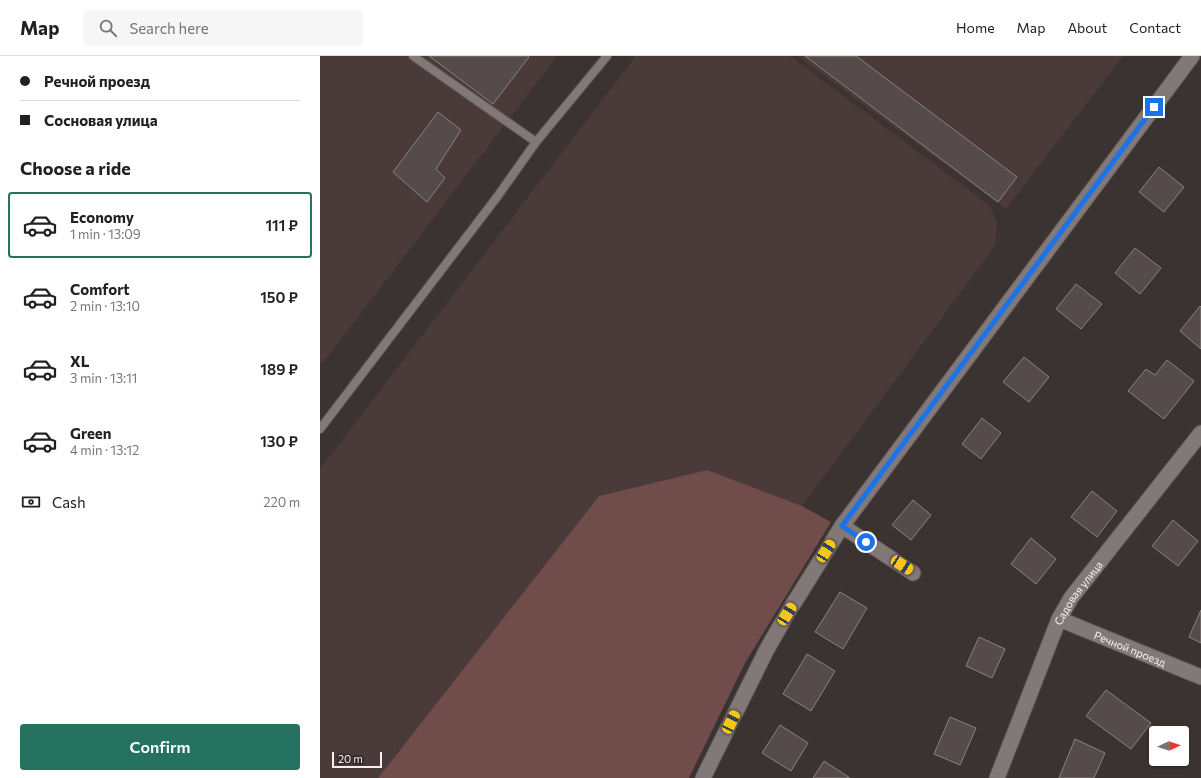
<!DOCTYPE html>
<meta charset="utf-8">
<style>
body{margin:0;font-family:Commissioner,sans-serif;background:#f6f6f6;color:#202124;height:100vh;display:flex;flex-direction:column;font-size:15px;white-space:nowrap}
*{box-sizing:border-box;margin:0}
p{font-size:13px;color:#757577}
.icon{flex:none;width:22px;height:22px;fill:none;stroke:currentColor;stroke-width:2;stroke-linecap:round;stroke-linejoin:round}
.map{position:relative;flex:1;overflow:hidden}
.sheet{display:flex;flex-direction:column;background:#fff;width:320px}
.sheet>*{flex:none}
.hud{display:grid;align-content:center;height:88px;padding:0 20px;background:#fff}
.needle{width:26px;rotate:87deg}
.tools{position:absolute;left:829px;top:670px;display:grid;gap:8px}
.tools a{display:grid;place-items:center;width:40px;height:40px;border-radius:4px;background:#fff;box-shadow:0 1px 3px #0004;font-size:20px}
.scale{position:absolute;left:12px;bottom:10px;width:50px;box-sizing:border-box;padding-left:4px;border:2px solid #f6f0f0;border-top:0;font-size:11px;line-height:14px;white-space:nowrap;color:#f6f0f0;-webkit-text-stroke:3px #312828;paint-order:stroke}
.end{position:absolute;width:18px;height:18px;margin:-9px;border:5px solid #1a73e8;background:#fff;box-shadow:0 0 0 2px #fff}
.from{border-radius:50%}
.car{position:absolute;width:12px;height:24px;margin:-12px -6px;border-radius:5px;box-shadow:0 0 3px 1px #0007;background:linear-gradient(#f5c518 24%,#345 0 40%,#f5c518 0 76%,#345 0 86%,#f5c518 0)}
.hud b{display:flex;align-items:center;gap:14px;height:38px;font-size:15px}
.hud b+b{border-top:1px solid #e0e0e0}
.hud i{width:10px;height:10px;background:#202124}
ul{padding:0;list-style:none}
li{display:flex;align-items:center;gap:12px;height:66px;margin:0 8px 6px;padding:0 12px;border:2px solid transparent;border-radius:4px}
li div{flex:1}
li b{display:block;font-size:15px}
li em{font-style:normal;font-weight:600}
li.current{border-color:#267260}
li>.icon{width:36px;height:36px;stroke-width:1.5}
h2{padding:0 20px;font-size:18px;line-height:48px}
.pay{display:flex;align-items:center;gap:10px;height:44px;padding:0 20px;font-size:15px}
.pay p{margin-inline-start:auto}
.cta{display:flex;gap:8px;margin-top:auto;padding:8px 20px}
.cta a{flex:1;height:46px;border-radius:4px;background:#267260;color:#fff;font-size:16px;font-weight:600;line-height:46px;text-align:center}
header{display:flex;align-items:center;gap:24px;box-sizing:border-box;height:56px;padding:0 20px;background:#fff;border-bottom:1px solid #e0e0e0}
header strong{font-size:19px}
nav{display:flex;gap:22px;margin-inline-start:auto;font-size:14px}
.search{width:280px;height:36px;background:#f6f6f6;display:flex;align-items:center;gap:10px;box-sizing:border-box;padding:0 14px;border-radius:4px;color:#757577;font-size:15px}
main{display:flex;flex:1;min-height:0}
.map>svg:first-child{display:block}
</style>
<header>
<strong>Map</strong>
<div class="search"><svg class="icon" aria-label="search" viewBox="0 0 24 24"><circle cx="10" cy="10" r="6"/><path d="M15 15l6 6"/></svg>Search here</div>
<nav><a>Home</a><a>Map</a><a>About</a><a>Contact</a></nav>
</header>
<main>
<section class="sheet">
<div class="hud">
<b><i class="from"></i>Речной проезд</b>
<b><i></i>Сосновая улица</b>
</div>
<h2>Choose a ride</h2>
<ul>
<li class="current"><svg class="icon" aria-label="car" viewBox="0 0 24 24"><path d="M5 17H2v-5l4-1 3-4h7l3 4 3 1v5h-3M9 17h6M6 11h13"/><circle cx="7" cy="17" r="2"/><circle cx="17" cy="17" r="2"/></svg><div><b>Economy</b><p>1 min · 13:09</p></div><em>111 ₽</em></li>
<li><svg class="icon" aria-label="car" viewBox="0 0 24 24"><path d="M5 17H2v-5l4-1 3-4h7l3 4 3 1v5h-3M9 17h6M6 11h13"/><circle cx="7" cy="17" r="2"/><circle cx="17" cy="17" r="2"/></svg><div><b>Comfort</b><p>2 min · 13:10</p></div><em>150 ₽</em></li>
<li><svg class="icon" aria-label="car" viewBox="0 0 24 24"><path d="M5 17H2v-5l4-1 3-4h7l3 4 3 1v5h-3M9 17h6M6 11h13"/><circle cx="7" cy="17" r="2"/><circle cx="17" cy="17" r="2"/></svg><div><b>XL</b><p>3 min · 13:11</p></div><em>189 ₽</em></li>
<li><svg class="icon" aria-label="car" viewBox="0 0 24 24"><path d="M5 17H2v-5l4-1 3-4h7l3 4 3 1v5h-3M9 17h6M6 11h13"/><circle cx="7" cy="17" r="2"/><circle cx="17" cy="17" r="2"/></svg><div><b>Green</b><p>4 min · 13:12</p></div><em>130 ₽</em></li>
</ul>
<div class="pay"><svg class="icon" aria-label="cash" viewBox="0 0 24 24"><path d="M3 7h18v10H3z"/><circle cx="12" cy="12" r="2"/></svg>Cash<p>220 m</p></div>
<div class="cta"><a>Confirm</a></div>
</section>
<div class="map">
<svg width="881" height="722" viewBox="0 0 881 722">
<rect width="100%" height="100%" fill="#3b3232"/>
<g fill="#4a3a39">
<polygon points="0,0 237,0 3,307 0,306"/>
<polygon points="316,0 470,0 670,150 677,167 675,190 482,450 387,414 279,440 58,722 0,722 0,413"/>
<polygon points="477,0 803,0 686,153"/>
</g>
<polygon fill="#704c4b" points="387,414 482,450 511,466 425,607 369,722 58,722 279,440"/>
<g fill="#544b4a" stroke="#8b8180">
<polygon points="109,0 208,0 209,1 173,48"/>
<polygon points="485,0 536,0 697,121 678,146"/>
<polygon points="118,56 141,74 116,113 125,122 107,146 73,116"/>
<polygon points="839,111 864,131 844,156 819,136"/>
<polygon points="815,192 841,212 820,238 795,217"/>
<polygon points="756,228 782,248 761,273 736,253"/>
<polygon points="880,250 881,251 881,293 860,275"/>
<polygon points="704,301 729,321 709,346 683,326"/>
<polygon points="847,304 874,325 844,363 808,335 826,313 835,319"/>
<polygon points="662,362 681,377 661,403 642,388"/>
<polygon points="772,435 797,455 777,481 751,461"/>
<polygon points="593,444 611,459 591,484 572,469"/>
<polygon points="853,464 878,485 858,510 832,490"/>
<polygon points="711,482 736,503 716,528 691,508"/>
<polygon points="520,536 547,552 523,593 495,576"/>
<polygon points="881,554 881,587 869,581"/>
<polygon points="659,581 685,593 672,622 646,610"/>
<polygon points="487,598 515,615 491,655 463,638"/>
<polygon points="786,634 831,667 811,693 766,660"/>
<polygon points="630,661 656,672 640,709 614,698"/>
<polygon points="460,669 488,687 471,715 442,697"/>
<polygon points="755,683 785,697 774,722 739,722"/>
<polygon points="504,705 530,722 493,722"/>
</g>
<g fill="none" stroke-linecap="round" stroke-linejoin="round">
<g stroke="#595252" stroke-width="10">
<g id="service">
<polyline points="93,0 216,86"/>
<polyline points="0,373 177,141 216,86 287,0"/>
</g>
</g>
<g stroke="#595252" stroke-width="17">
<g id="minor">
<polyline points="522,470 593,517"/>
<path id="s1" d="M 739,563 L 881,621"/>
<polyline points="383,722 446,595 467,558 522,470 872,0"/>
<path id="s2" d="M 677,722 L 739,563 L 751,542 L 881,377"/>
</g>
</g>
<use href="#service" stroke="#827877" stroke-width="8"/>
<use href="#minor" stroke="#827877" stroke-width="15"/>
</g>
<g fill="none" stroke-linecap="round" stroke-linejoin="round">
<polyline stroke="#1a73e8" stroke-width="5" points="546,486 522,470 834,51"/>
</g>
<g text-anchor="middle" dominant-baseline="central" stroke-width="4" stroke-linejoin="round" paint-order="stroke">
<g font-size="11" fill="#f6f0f0" stroke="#312828">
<text stroke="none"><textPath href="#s2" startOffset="203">Садовая улица</textPath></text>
<text stroke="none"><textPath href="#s1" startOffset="77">Речной проезд</textPath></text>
</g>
</g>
</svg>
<div class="tools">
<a><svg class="needle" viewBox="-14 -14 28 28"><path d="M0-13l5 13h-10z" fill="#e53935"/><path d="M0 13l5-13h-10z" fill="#757577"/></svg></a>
</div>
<div class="scale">20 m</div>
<i class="end from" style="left:546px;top:486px"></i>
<i class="end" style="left:834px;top:51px"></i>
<i class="car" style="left:506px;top:495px;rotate:32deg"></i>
<i class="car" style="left:582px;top:509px;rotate:123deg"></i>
<i class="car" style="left:467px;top:558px;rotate:32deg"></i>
<i class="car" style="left:411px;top:666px;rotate:26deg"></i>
</div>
</main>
